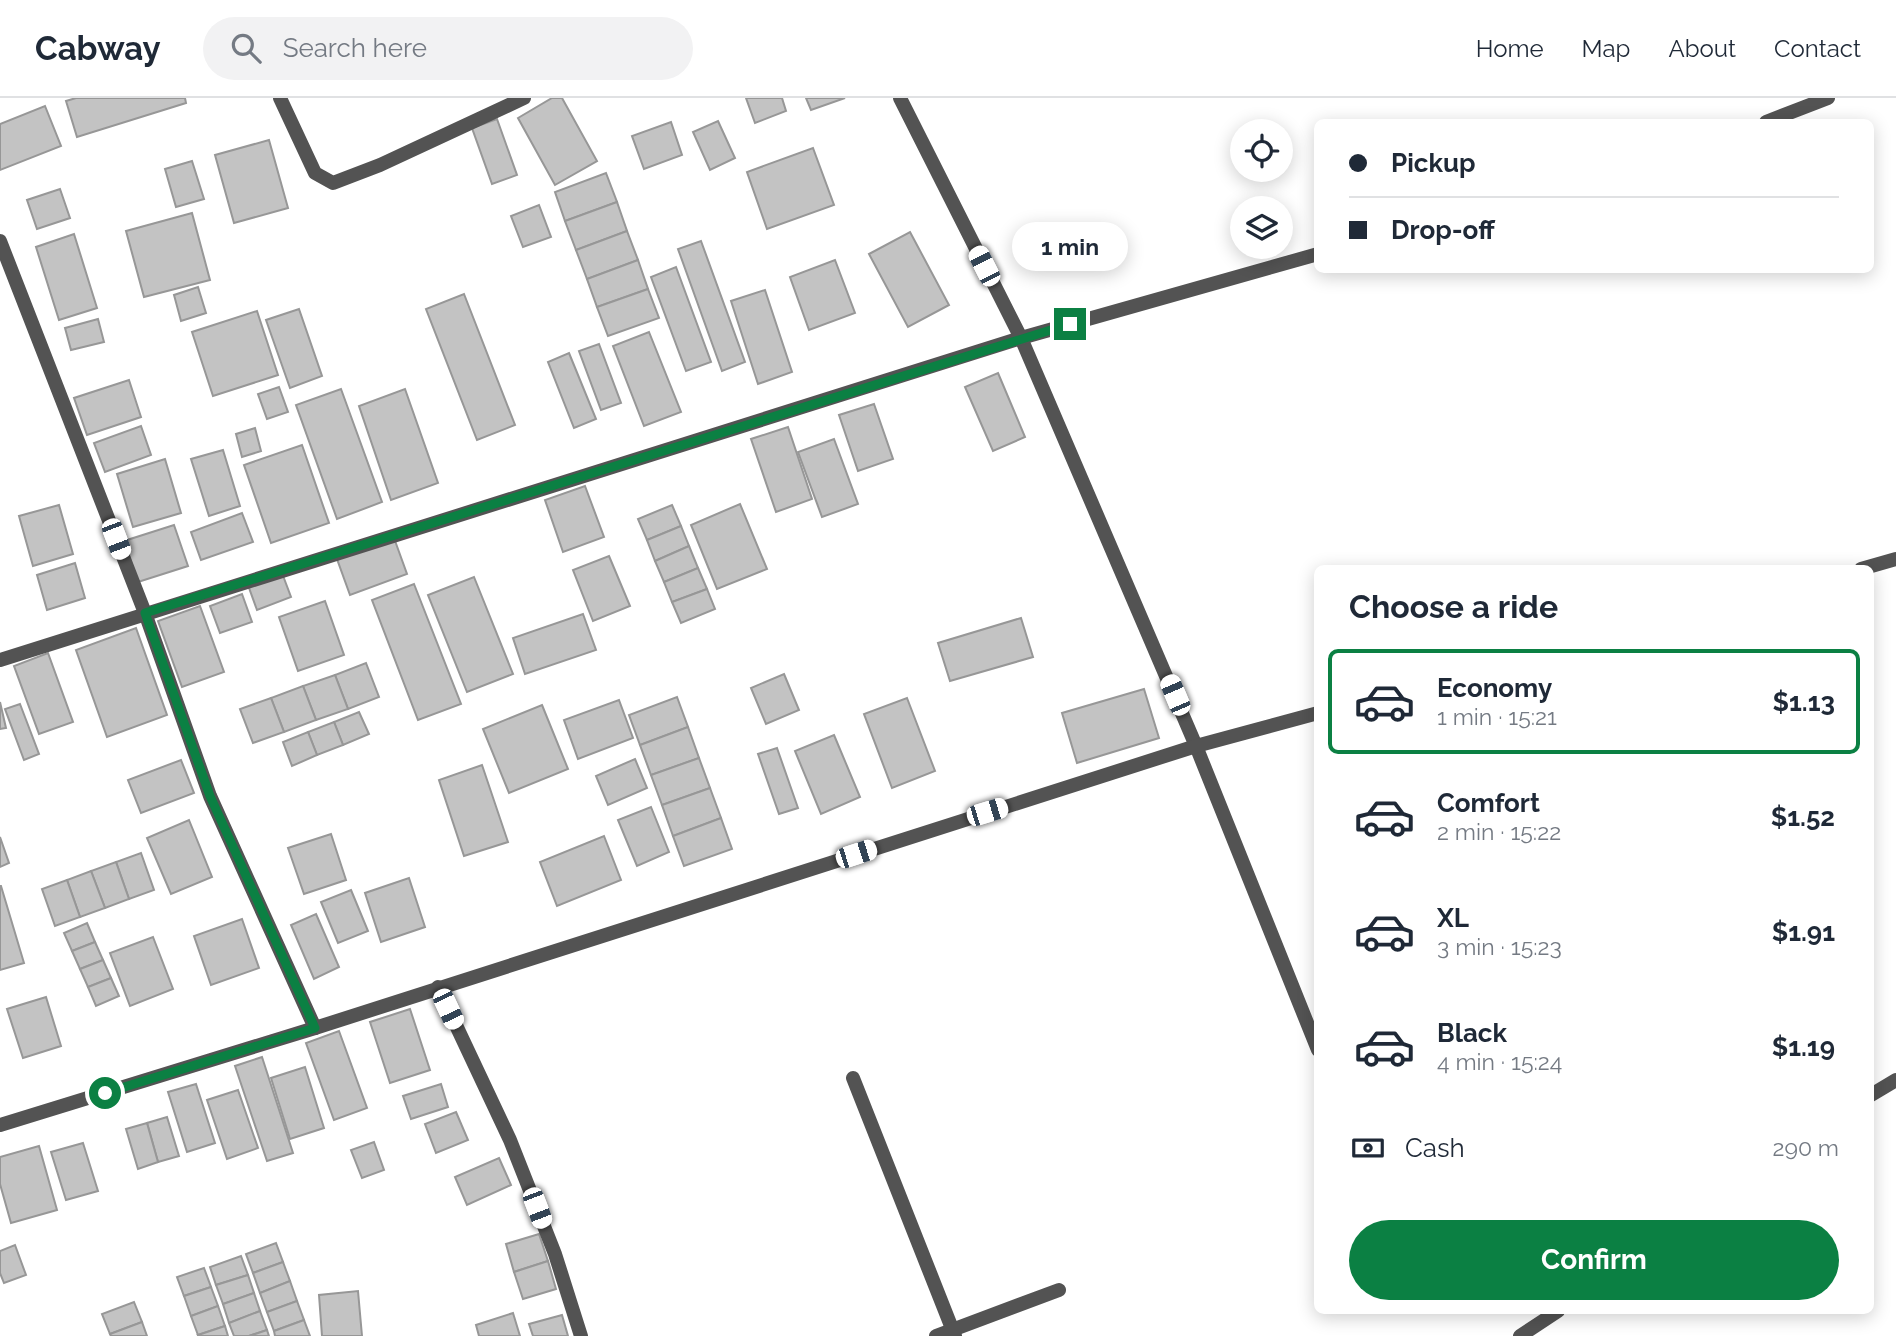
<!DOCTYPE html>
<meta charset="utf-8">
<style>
body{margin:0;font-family:Raleway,sans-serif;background:#f2f2f3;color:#1f2937;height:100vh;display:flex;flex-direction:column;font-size:26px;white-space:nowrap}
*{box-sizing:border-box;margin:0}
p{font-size:23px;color:#747a83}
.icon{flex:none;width:38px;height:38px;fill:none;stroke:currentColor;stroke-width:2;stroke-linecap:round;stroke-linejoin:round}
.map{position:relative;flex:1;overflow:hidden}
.details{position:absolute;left:1314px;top:467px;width:560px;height:749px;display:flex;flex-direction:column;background:#fff;border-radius:10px;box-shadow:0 4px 18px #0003}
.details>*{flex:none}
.banner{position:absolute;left:1314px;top:21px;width:560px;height:154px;border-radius:10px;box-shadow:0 4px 18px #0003;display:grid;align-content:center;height:154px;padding:0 35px;background:#fff}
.fabs{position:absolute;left:1230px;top:21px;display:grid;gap:14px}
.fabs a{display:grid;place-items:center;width:63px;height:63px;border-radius:50%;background:#fff;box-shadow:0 4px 18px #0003;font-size:35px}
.end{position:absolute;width:32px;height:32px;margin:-16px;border:9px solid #0b8043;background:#fff;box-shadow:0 0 0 4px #fff}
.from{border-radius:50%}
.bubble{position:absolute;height:49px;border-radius:24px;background:#fff;box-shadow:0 4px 18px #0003;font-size:23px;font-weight:700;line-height:49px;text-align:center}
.car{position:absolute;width:21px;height:42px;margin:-21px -10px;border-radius:9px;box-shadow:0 0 5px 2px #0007;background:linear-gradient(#fff 24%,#345 0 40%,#fff 0 76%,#345 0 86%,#fff 0)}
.banner b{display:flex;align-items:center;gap:24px;height:66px;font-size:26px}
.banner b+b{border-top:2px solid #e0e1e3}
.banner i{width:18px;height:18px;background:#1f2937}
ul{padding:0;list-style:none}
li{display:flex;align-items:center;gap:21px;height:105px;margin:0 14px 10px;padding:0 21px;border:4px solid transparent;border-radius:10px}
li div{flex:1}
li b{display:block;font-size:26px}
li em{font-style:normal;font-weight:700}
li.selected{border-color:#0b8043}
li>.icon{width:63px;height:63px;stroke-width:1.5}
h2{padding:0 35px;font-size:32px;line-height:84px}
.pay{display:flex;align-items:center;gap:18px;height:77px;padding:0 35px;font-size:26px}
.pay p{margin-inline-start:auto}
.button{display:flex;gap:14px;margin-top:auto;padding:14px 35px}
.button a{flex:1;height:80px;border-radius:42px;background:#0b8043;color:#fff;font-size:28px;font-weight:700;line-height:80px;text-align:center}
header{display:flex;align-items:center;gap:42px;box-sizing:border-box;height:98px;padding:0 35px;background:#fff;border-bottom:2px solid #e0e1e3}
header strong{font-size:33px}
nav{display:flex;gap:38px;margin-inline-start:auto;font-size:24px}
.search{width:490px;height:63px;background:#f2f2f3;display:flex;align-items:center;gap:18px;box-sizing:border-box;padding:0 24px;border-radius:38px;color:#747a83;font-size:26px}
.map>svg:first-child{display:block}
</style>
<header>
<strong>Cabway</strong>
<div class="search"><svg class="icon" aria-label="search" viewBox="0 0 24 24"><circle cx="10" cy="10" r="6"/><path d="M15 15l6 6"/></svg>Search here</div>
<nav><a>Home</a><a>Map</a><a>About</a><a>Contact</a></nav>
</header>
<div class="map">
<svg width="1896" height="1238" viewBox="0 0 1896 1238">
<rect width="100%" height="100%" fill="#fff"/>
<g fill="#c3c3c3" stroke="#979797" stroke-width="2">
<polygon points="76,0 185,0 186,5 77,39 66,3"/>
<polygon points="552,0 562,0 597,63 555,87 518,20"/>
<polygon points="746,0 782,0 786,13 755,25"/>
<polygon points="806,0 845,0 811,12"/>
<polygon points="45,8 61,48 0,72 0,26"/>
<polygon points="497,21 517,77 492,86 472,30"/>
<polygon points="718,23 735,60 710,72 693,34"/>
<polygon points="671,24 682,57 644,71 632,38"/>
<polygon points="269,42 288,110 234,125 215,57"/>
<polygon points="813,50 834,107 767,131 747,74"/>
<polygon points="192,63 204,101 176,109 165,71"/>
<polygon points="606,75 617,104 565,123 555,94"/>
<polygon points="60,91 70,120 37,131 27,102"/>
<polygon points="617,104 627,133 576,152 565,123"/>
<polygon points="539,107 551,139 523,149 511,118"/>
<polygon points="192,115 210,182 144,199 126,133"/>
<polygon points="627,133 638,162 587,181 576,152"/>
<polygon points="910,134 949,207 908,229 869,156"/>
<polygon points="74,136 97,210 59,222 36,149"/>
<polygon points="701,143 745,264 722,273 678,151"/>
<polygon points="638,162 648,191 597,209 587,181"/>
<polygon points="835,162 855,215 809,232 790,179"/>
<polygon points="676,169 711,264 686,273 651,179"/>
<polygon points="198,189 206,215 181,223 174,197"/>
<polygon points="648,191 659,220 608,238 597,209"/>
<polygon points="765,192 792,274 758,286 731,203"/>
<polygon points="464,196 515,327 477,342 426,211"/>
<polygon points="299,211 322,278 290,290 266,222"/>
<polygon points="257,213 278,277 213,298 192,234"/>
<polygon points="98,221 104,244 71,252 65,230"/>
<polygon points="649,234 681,314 644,328 613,248"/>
<polygon points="599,246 621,305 601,312 579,253"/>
<polygon points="569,255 596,321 574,330 548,264"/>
<polygon points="998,275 1025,339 993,353 965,289"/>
<polygon points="129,282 141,319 87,337 74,300"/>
<polygon points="279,289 288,314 267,321 258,296"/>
<polygon points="341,291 382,404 337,421 296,307"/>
<polygon points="405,291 438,385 391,402 359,308"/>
<polygon points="874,306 893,361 858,373 839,317"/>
<polygon points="141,328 151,357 105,374 94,345"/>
<polygon points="788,329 812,401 776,414 751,341"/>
<polygon points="255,330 261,353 242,359 236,336"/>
<polygon points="834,341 858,406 822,419 798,354"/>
<polygon points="302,347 329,425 271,445 244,367"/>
<polygon points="223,352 240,408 209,418 191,361"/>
<polygon points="165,361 181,415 133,429 117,376"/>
<polygon points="585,388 604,439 563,454 545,402"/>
<polygon points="740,406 767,471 717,491 691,427"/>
<polygon points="59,407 73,456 33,468 19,418"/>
<polygon points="672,407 681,428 647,442 638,421"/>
<polygon points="242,415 253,444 201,462 191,434"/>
<polygon points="174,427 188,468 138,484 124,443"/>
<polygon points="681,428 689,448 655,463 647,442"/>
<polygon points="394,440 407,476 350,497 337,461"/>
<polygon points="689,448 698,470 664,484 655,463"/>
<polygon points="609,458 630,508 593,523 573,472"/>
<polygon points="75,465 85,500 47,512 37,477"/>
<polygon points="698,470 707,491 672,504 664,484"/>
<polygon points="282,475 291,499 257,512 248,487"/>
<polygon points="474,479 513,576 467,594 428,497"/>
<polygon points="414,486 461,606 418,622 372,502"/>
<polygon points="707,491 715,511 681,525 672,504"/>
<polygon points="242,496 252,524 220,535 210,508"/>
<polygon points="325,503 344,557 298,573 279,519"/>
<polygon points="200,508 224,574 182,589 158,523"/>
<polygon points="583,516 596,552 525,576 513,540"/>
<polygon points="1021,520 1033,559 950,583 938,545"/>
<polygon points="136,530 167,617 107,639 76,552"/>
<polygon points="48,555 73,624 39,636 14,568"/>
<polygon points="366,565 379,599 348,611 335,577"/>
<polygon points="784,576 799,612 766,626 751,590"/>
<polygon points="335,577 348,611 316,622 303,588"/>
<polygon points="303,588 316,622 284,634 271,600"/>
<polygon points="1144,591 1159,640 1077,665 1062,615"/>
<polygon points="677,599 688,629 640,647 629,617"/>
<polygon points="271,600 284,634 253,645 240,611"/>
<polygon points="907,600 935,673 892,690 864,616"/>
<polygon points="619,602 633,640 578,661 564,622"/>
<polygon points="0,604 6,630 0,631"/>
<polygon points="20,606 39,656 24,662 5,611"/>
<polygon points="542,607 568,671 509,695 483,631"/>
<polygon points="359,614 369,636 343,647 334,624"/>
<polygon points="334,624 343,647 317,657 308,634"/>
<polygon points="688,629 699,660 651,677 640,647"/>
<polygon points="308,634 317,657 292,668 283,644"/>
<polygon points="834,637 860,699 821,716 795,653"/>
<polygon points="777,650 798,710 779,716 758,656"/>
<polygon points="699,660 710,690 662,707 651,677"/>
<polygon points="635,661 647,690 608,707 596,678"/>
<polygon points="181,662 194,695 141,715 128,682"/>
<polygon points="482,667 508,744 464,758 439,682"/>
<polygon points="710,690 721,720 673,738 662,707"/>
<polygon points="651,709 669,754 637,768 618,722"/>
<polygon points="721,720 732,751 684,768 673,738"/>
<polygon points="189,722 212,779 171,796 147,740"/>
<polygon points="331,736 346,782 304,796 288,750"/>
<polygon points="604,738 621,782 557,808 540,764"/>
<polygon points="0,739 9,765 0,769"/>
<polygon points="141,755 154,792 129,801 116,764"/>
<polygon points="116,764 129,801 105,810 91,773"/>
<polygon points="91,773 105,810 80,819 67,782"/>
<polygon points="409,780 425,829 381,844 365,795"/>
<polygon points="67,782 80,819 55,828 42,791"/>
<polygon points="1,788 24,865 0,872 0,788"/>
<polygon points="351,792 368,833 338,845 321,804"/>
<polygon points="316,816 339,869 314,881 291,827"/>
<polygon points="242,821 259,870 211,887 194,838"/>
<polygon points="87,825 95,844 72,853 64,835"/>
<polygon points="153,839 173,891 130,908 110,855"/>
<polygon points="95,844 103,862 80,871 72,853"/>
<polygon points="103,862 111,880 88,889 80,871"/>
<polygon points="111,880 119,898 96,908 88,889"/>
<polygon points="46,899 61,948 23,960 7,911"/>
<polygon points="410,911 430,972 390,985 370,924"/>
<polygon points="339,933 367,1010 334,1022 306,945"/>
<polygon points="262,959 293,1055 267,1063 235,968"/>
<polygon points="305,969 324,1030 290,1041 271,980"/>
<polygon points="196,986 215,1045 187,1054 168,994"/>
<polygon points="441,986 448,1009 411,1021 403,998"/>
<polygon points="238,992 258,1050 227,1061 207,1002"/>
<polygon points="456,1014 468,1042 436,1055 425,1026"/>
<polygon points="167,1019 179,1058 158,1064 147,1025"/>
<polygon points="147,1025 158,1064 138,1071 126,1031"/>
<polygon points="374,1044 384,1072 362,1080 351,1052"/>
<polygon points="83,1045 98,1093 66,1102 51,1054"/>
<polygon points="39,1048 57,1112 11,1125 0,1086 0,1059"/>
<polygon points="499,1060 511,1087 467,1107 455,1079"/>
<polygon points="539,1136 548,1163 514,1174 506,1146"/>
<polygon points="276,1145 283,1164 253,1175 246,1156"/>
<polygon points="15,1147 26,1177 4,1185 0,1175 0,1153"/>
<polygon points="241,1158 248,1177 216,1187 210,1169"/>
<polygon points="548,1163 556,1191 523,1201 514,1174"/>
<polygon points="283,1164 290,1183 260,1195 253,1175"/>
<polygon points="204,1170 211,1189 184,1198 177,1179"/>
<polygon points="248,1177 254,1195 223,1206 216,1187"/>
<polygon points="290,1183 297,1203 267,1214 260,1195"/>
<polygon points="211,1189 218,1208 191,1218 184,1198"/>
<polygon points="358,1193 362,1238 322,1238 319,1197"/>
<polygon points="254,1195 260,1213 229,1225 223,1206"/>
<polygon points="297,1203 304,1222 274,1233 267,1214"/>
<polygon points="134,1204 142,1224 110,1236 102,1216"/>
<polygon points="218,1208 225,1228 198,1237 191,1218"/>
<polygon points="260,1213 267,1232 249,1238 234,1238 229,1225"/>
<polygon points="513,1215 520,1238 479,1238 476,1227"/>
<polygon points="562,1217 568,1238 533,1238 529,1226"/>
<polygon points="304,1222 310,1238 275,1238 274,1233"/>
<polygon points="142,1224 147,1238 111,1238 110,1236"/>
<polygon points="225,1228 228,1238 199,1238 198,1237"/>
<polygon points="267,1232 269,1238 249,1238"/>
</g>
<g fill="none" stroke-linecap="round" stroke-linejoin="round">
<g stroke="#535353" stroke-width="14">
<polyline points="280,0 315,75 333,85 380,67 524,0"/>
<polyline points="900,0 1021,240 1196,648 1318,952"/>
<polyline points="1766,24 1828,0"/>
<polyline points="0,143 145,515 210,698 315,930"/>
<polyline points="1861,471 1896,461"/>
<polyline points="0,562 1021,240 1318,156"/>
<polyline points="438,889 510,1042 555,1156 581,1238"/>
<polyline points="853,980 955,1238"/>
<polyline points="1871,997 1896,982"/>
<polyline points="0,1027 315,930 1196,648 1318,615"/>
<polyline points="936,1238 1059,1192"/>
<polyline points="1520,1238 1558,1213"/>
</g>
</g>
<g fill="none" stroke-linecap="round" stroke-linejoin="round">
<polyline stroke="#0b8043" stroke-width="9" points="105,995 315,930 210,698 145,515 1070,226"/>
</g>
</svg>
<div class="fabs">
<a><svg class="icon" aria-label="locate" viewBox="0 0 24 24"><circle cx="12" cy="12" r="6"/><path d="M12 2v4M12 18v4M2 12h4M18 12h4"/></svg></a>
<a><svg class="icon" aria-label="layers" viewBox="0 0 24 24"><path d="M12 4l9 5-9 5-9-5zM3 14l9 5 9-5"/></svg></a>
</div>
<i class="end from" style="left:105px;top:995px"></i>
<i class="end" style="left:1070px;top:226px"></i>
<div class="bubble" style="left:1012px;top:124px;width:116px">1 min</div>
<i class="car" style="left:984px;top:168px;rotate:333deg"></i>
<i class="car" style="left:116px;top:441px;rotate:159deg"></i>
<i class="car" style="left:1175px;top:597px;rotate:337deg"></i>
<i class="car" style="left:987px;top:714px;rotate:73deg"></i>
<i class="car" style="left:856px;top:756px;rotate:72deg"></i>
<i class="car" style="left:448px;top:911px;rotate:155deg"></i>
<i class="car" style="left:537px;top:1110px;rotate:159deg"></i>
<div class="banner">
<b><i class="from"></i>Pickup</b>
<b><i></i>Drop-off</b>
</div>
<section class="details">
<h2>Choose a ride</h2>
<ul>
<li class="selected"><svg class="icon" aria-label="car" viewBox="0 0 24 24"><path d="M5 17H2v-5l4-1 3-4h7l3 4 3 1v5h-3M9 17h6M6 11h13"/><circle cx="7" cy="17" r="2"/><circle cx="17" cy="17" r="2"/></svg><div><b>Economy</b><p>1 min · 15:21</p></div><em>$1.13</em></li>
<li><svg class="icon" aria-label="car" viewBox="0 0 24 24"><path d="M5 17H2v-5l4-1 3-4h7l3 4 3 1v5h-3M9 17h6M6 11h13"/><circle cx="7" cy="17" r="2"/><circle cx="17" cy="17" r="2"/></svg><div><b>Comfort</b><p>2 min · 15:22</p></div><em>$1.52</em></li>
<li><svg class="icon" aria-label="car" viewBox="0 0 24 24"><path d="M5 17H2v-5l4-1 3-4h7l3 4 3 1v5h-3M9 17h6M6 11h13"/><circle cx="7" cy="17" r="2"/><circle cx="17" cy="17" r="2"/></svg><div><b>XL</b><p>3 min · 15:23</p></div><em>$1.91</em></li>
<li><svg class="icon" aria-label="car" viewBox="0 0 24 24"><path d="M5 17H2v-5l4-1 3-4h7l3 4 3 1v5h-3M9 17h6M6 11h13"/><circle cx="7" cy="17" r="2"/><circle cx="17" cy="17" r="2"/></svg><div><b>Black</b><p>4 min · 15:24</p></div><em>$1.19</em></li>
</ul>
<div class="pay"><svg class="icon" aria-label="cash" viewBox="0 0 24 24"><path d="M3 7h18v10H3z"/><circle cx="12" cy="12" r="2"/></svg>Cash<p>290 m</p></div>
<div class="button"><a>Confirm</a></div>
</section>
</div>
